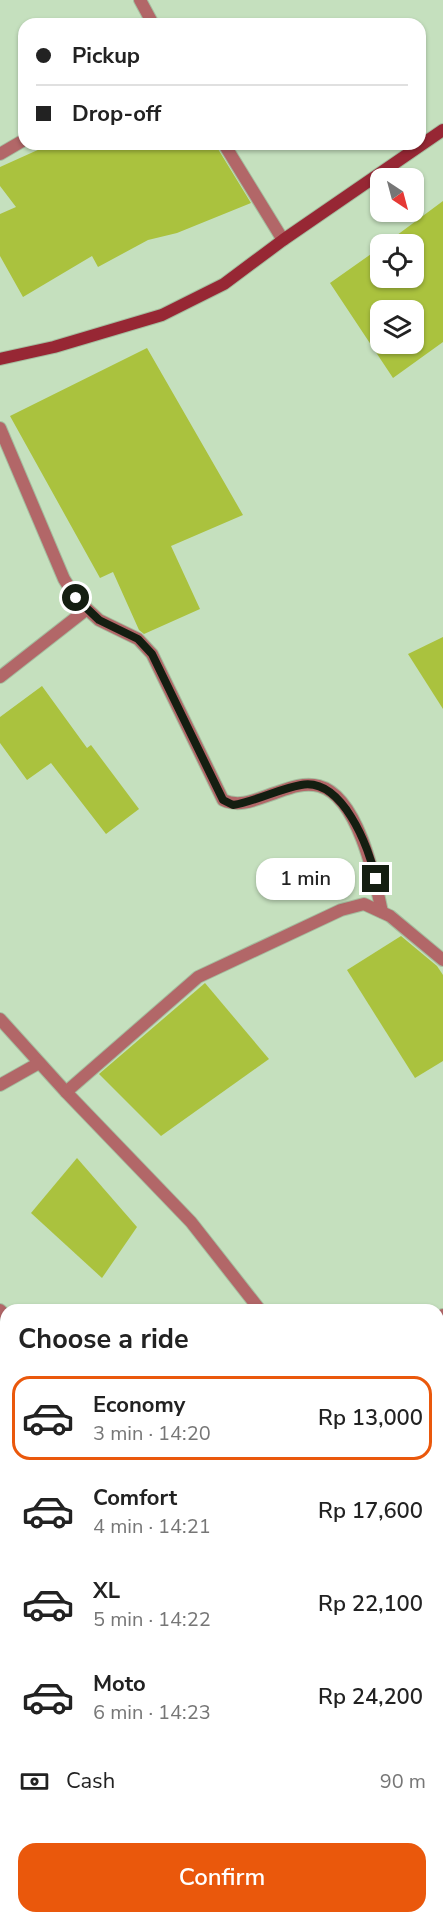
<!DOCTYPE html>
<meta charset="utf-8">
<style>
body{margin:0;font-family:"Nunito Sans",sans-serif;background:#f2f2f2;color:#222;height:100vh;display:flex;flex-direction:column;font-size:22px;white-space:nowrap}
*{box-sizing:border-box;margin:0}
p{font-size:20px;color:#767676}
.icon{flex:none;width:33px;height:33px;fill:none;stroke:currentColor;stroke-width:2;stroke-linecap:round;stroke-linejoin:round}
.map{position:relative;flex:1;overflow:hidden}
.details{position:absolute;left:0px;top:1304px;width:444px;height:620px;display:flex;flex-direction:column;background:#fff;border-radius:18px 18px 0 0;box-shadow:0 2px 4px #0004}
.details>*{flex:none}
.top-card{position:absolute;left:18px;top:18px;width:408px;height:132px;border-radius:18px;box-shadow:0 2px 4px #0004;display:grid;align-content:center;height:132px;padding:0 18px;background:#fff}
.needle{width:39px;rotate:144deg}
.fabs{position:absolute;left:370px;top:168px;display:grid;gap:12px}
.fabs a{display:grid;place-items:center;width:54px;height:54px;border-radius:12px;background:#fff;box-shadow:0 2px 4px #0004;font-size:30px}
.end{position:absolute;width:27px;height:27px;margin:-14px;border:8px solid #141e11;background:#fff;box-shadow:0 0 0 3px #fff}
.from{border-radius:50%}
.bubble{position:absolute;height:42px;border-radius:18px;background:#fff;box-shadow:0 2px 4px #0004;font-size:20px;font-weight:600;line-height:42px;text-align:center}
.top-card b{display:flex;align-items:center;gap:21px;height:57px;font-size:22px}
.top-card b+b{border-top:2px solid #e0e0e0}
.top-card i{width:15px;height:15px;background:#222}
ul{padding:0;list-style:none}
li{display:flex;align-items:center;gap:18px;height:84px;margin:0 12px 9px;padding:0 6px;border:3px solid transparent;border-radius:18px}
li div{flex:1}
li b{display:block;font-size:22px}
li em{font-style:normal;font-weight:600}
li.selected{border-color:#ea580c}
li>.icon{width:54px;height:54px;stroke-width:1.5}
h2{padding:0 18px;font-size:27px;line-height:72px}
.pay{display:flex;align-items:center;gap:15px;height:66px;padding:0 18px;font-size:22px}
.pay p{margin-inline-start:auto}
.primary-button{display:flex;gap:12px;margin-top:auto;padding:12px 18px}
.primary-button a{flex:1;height:69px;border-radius:18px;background:#ea580c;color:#fff;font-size:24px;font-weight:600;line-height:69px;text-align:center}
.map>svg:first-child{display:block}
</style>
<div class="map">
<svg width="443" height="1922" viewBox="0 0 443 1922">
<rect width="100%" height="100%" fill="#c5e0be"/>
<g fill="#aac23e" fill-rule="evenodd">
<polygon points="51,144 215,144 251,203 177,233 148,240 98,267 92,256 23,297 0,256 0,214 16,207 0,186 0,167"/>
<path d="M 443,201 L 443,342 L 393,378 L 330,283 L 381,247 L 381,278 L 414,278 L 414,244 L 385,244 ZM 381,310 L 414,310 L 414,344 L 381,344 Z"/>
<polygon points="147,348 243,515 171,546 200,609 144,634 139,630 113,572 100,578 10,416"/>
<polygon points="443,637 443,709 408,654"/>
<polygon points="42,686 87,748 91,745 139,809 106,834 51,763 27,780 0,743 0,717"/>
<polygon points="401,936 437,966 443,975 443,1061 415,1078 347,970"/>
<polygon points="205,983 269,1059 161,1136 99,1074"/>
<polygon points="77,1158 137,1227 102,1278 31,1213"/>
</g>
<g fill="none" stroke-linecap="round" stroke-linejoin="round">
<g stroke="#a5bd9f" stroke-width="14">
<polyline id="lane" points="0,428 64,579 76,598 87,609"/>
</g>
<g stroke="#a5bd9f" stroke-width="14">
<g id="street">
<polyline points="140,0 153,24"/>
<polyline points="224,144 283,240"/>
<polyline points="0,154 24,140"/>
<path d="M 0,677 L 87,609 L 99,620 L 138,639 L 152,654 L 223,800 C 240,808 257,799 275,793 C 289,788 304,782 319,786 C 358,796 375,879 382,912"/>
<polyline points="0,1019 66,1092 191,1222 260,1310"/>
<polyline points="0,1085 39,1063"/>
<polyline points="66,1092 198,977 341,910 364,904 390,916 443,960"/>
<polyline points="0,1310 6,1316"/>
<polyline points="438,1318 443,1315"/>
<polyline points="0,1409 6,1405"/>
<polyline points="438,1517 443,1514"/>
<polyline points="438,1570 443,1580"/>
<polyline points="0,1588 6,1584"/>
<polyline points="0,1754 6,1750"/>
<polyline points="438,1767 443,1765"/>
<polyline points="6,1922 15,1917"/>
</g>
</g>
<g stroke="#a5bd9f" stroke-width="14">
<polyline id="secondary" points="0,359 54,347 162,315 224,284 283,240 443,130"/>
</g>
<use href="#lane" stroke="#b26768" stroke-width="12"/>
<use href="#street" stroke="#b26768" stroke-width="12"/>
<use href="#secondary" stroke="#972734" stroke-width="12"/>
</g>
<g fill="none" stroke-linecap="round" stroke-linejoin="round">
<path stroke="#141e11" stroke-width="8" d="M 76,598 L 99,620 L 138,639 L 152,654 L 223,800 L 233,805 C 257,801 278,789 301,785 C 342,777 369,847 376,879"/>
</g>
</svg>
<div class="fabs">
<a><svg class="needle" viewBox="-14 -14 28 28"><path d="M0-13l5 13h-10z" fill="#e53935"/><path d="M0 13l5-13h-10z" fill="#767676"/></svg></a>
<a><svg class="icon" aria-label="locate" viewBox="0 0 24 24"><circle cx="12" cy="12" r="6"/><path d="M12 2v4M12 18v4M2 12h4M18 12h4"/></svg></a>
<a><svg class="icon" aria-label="layers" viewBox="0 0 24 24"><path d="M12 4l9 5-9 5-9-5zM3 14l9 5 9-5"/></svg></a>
</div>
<i class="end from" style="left:76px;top:598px"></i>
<i class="end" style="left:376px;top:879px"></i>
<div class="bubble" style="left:256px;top:858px;width:99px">1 min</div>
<div class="top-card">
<b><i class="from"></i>Pickup</b>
<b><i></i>Drop-off</b>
</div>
<section class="details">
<h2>Choose a ride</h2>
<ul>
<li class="selected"><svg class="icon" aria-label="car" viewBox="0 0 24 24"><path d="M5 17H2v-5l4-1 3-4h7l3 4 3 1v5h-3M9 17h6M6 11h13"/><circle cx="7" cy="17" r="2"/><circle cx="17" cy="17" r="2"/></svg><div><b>Economy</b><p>3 min · 14:20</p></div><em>Rp 13,000</em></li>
<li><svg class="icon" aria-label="car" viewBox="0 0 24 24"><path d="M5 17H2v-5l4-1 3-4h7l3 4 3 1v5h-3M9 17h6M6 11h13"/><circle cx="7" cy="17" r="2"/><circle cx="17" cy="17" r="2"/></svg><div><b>Comfort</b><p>4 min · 14:21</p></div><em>Rp 17,600</em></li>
<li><svg class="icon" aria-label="car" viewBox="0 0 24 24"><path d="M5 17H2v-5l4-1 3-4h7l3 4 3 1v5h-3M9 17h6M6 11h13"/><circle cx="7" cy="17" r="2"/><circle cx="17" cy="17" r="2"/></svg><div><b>XL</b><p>5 min · 14:22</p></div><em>Rp 22,100</em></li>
<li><svg class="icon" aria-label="car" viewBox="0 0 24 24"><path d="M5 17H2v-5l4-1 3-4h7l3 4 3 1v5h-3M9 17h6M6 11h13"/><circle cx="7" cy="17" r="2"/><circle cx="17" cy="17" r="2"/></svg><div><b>Moto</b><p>6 min · 14:23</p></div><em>Rp 24,200</em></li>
</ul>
<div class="pay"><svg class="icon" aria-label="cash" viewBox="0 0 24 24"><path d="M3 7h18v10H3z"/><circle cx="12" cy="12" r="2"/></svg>Cash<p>90 m</p></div>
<div class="primary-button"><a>Confirm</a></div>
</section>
</div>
